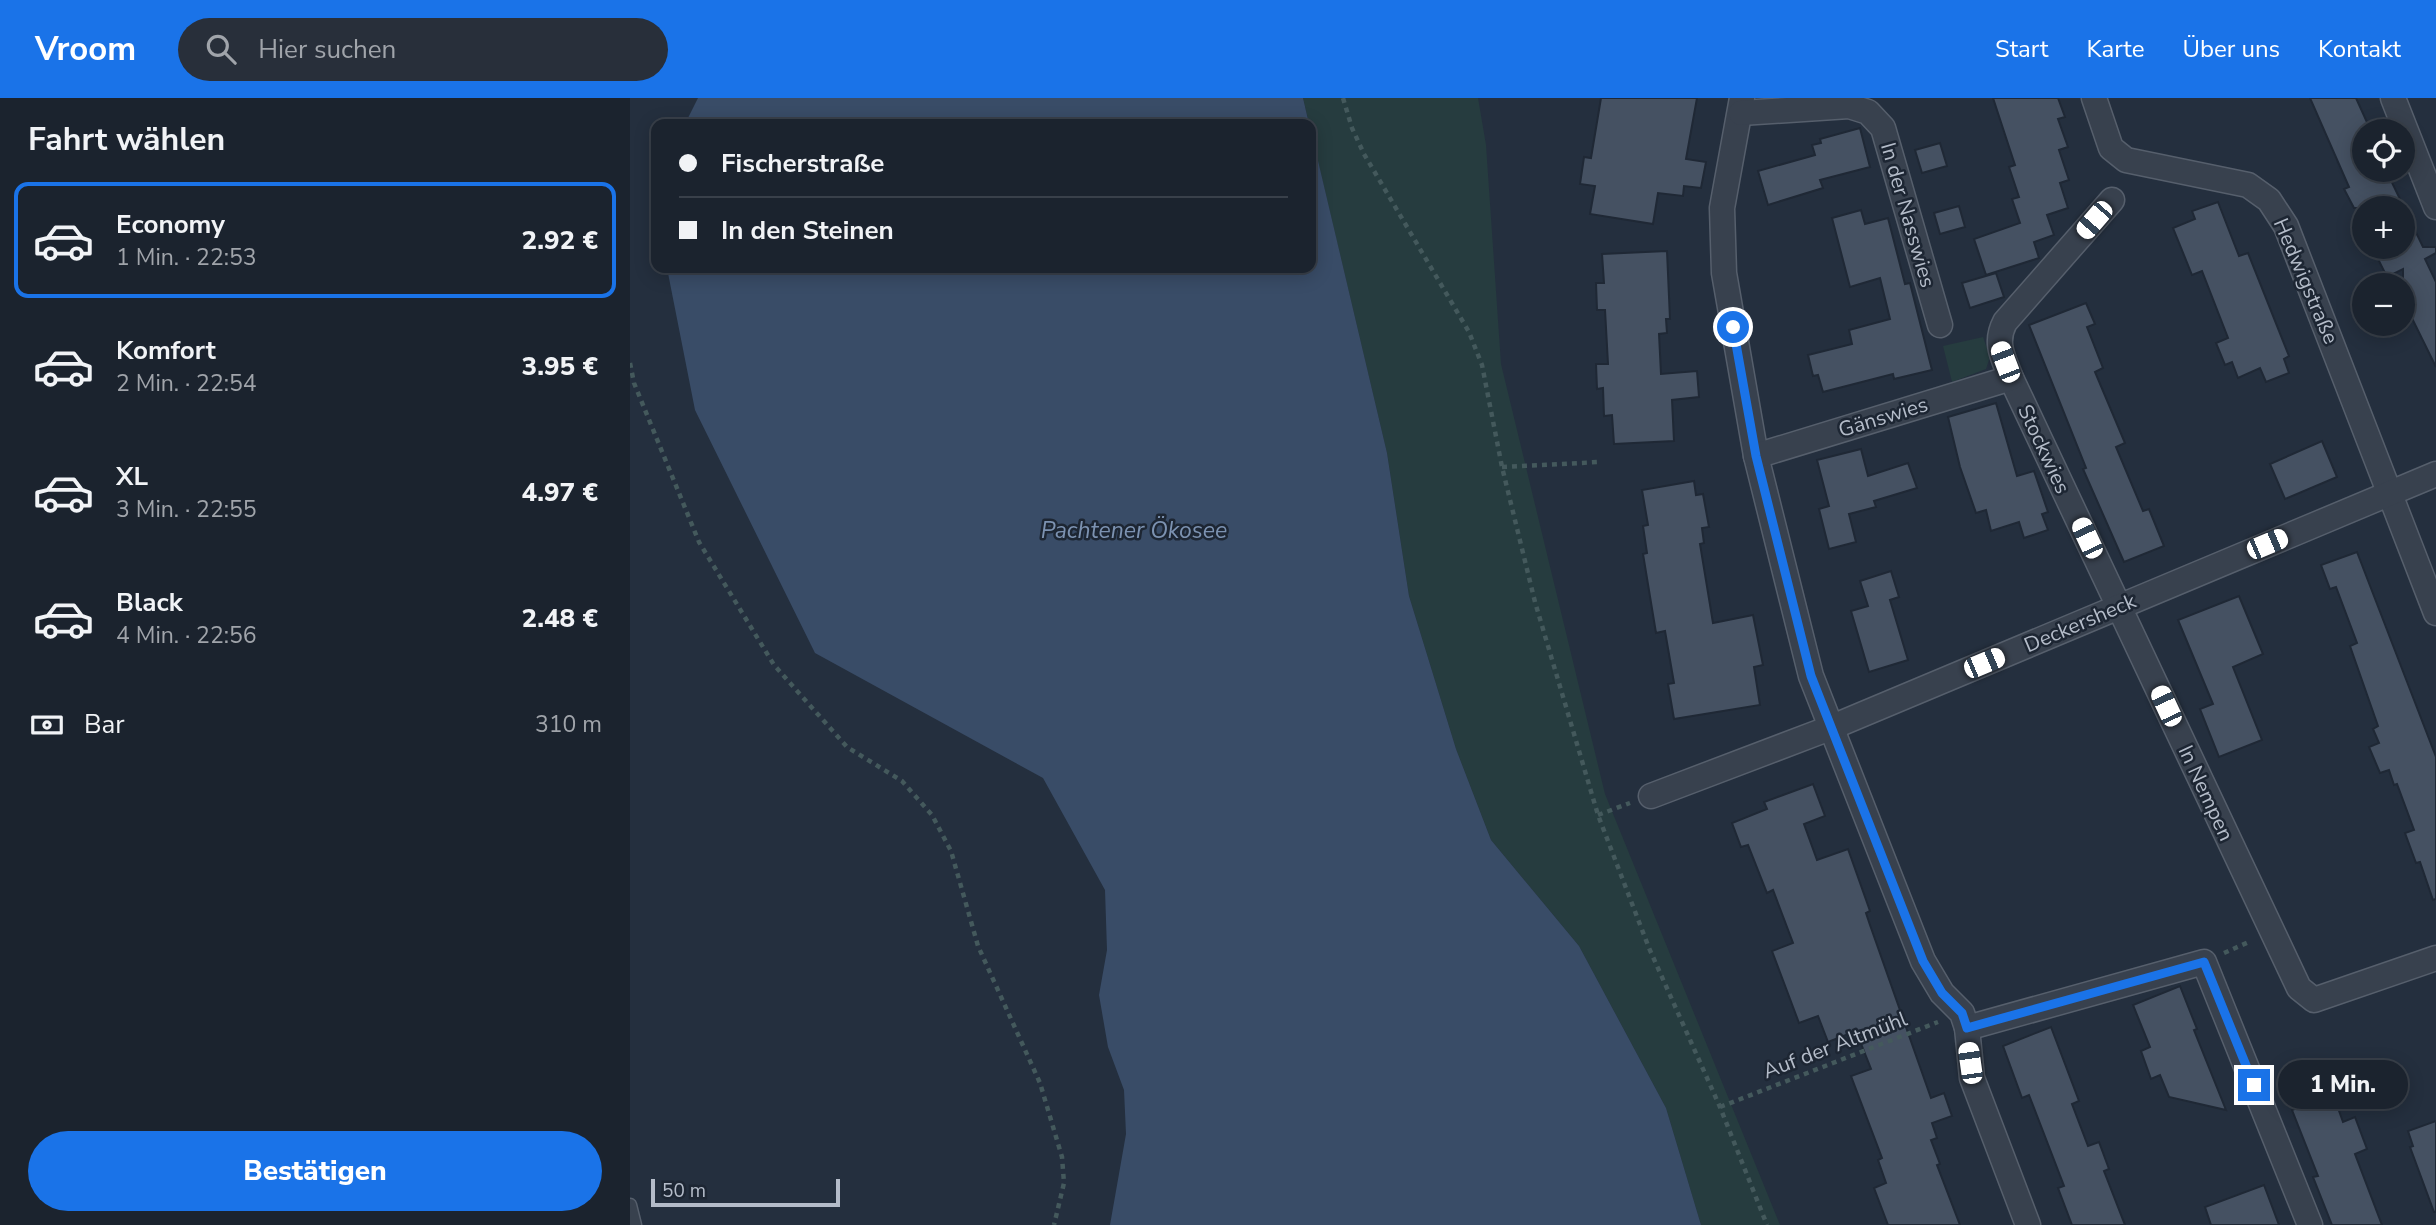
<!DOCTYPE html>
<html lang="de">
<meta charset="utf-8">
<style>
body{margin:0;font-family:"Nunito Sans",sans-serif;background:#282f3a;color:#f1f3f6;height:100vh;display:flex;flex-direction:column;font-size:26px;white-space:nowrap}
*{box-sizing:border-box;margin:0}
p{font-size:23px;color:#a0a4aa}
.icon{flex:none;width:38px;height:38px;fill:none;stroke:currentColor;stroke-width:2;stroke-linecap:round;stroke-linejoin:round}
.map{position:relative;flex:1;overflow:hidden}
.side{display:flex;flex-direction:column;background:#1b232e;width:630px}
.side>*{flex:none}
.guide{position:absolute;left:21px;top:21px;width:665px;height:154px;border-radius:14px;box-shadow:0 4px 18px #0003,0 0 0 2px #39404a;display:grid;align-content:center;height:154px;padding:0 28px;background:#1b232e}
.fabs{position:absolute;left:1722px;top:21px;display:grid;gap:14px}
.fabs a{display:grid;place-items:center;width:63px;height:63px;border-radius:50%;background:#1b232e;box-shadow:0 4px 18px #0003,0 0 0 2px #39404a;font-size:35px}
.scale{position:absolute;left:21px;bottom:18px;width:189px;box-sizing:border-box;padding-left:7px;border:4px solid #b4bcc9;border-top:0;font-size:19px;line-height:24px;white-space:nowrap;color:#b4bcc9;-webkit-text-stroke:5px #1d2633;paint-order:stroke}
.end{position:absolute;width:32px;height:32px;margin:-16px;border:9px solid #1a73e8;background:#fff;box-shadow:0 0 0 4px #fff}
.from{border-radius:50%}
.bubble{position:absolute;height:49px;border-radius:24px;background:#1b232e;box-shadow:0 4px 18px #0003,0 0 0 2px #39404a;font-size:23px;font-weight:800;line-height:49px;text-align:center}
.car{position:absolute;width:21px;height:42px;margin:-21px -10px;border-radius:9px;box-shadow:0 0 5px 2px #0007;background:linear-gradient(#fff 24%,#345 0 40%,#fff 0 76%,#345 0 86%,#fff 0)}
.guide b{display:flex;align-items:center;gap:24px;height:66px;font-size:26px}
.guide b+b{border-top:2px solid #39404a}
.guide i{width:18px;height:18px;background:#f1f3f6}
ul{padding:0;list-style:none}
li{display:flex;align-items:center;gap:21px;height:116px;margin:0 14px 10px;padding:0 14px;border:4px solid transparent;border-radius:14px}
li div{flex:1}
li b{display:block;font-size:26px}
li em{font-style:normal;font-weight:800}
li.current{border-color:#1a73e8}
li>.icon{width:63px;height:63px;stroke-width:1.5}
h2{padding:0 28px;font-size:32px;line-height:84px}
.pay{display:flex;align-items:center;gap:18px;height:77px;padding:0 28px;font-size:26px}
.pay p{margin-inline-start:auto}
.button{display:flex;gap:14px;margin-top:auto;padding:14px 28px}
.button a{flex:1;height:80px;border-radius:42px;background:#1a73e8;color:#fff;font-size:28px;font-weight:800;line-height:80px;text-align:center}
header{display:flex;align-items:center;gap:42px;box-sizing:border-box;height:98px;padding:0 35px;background:#1a73e8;color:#fff}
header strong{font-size:33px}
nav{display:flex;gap:38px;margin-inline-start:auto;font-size:24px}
.search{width:490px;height:63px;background:#282f3a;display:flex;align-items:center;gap:18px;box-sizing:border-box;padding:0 24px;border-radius:38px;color:#a0a4aa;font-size:26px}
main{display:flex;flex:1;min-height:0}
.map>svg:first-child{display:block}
</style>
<header>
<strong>Vroom</strong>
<div class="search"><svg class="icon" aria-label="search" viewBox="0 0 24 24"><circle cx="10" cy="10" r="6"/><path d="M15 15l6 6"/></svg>Hier suchen</div>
<nav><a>Start</a><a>Karte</a><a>Über uns</a><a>Kontakt</a></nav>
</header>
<main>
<section class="side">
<h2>Fahrt wählen</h2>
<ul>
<li class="current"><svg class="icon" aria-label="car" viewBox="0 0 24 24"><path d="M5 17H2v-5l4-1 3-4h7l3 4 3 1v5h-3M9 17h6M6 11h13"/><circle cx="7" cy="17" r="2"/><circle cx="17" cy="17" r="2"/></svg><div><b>Economy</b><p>1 Min. · 22:53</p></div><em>2.92 €</em></li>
<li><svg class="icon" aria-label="car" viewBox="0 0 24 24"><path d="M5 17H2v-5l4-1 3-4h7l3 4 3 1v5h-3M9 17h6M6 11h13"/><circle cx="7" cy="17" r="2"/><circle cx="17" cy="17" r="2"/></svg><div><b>Komfort</b><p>2 Min. · 22:54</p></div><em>3.95 €</em></li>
<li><svg class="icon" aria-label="car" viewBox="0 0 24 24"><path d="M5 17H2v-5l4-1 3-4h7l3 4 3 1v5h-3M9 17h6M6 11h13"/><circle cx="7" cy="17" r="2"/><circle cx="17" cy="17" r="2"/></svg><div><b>XL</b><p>3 Min. · 22:55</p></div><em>4.97 €</em></li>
<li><svg class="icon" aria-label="car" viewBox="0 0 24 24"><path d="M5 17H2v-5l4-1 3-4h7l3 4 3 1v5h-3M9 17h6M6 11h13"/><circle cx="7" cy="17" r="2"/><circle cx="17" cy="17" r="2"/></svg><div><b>Black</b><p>4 Min. · 22:56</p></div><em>2.48 €</em></li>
</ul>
<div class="pay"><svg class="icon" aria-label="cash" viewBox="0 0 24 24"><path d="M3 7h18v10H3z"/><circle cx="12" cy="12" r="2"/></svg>Bar<p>310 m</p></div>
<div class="button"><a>Bestätigen</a></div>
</section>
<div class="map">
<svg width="1806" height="1127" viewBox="0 0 1806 1127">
<rect width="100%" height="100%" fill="#242f3e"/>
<g fill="#263c3f">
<polygon points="673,0 848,0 856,47 871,266 975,696 1150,1127 1071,1127 1036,1010 949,848 861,742 826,651 779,498 757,355"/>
<polygon points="1353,239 1360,259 1356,271 1322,284 1313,248"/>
</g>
<g fill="#394c67">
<polygon points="68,0 673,0 679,26 55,26"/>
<polygon points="681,33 757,355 779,498 826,651 861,742 949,848 1036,1010 1071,1127 480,1127 496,1036 494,992 478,949 469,897 477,852 475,792 413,680 185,555 65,312 37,170 681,170"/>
</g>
<g fill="#455162" stroke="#1f2835" stroke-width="2">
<polygon points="971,0 1067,0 1056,61 1076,64 1071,90 1054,88 1053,98 1028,95 1023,126 960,116 965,88 950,86 954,59 961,60"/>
<polygon points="1363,0 1428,0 1435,19 1428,21 1438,49 1429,52 1439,82 1430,85 1438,110 1417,117 1424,137 1404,144 1409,160 1356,177 1344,141 1390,125 1382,101 1389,99 1379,69 1385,67"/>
<polygon points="1680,0 1726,0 1741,33 1734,33 1734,72 1756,72 1793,149 1806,149 1806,155 1795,161 1806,184 1806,269 1773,202 1773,171 1757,179 1742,149 1773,149 1773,110 1734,110 1734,123 1729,110 1724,110 1714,91 1719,89"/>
<polygon points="1230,30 1240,69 1190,82 1193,90 1138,107 1128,73 1185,57 1182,47 1191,45 1190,41"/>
<polygon points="1310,45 1317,68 1292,75 1285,52"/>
<polygon points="1588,104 1609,158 1618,155 1659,258 1654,261 1659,275 1636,284 1630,270 1608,280 1602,264 1595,267 1586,245 1598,240 1572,173 1562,177 1543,130 1565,121 1562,113"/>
<polygon points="1329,108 1335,129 1310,136 1304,115"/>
<polygon points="1231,112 1235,126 1258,120 1275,186 1280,185 1302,272 1264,281 1263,276 1193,294 1188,277 1183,278 1178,257 1222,246 1219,232 1260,221 1250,180 1220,189 1202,120"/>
<polygon points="1037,153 1040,221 1036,221 1037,235 1029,236 1031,276 1067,273 1069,299 1042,302 1044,343 984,346 982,317 974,318 973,290 967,291 966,266 978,266 975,212 967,212 966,185 974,185 972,156"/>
<polygon points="1366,175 1374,199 1340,210 1332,185"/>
<polygon points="1456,205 1465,226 1457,229 1473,270 1465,274 1495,345 1486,349 1513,413 1519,411 1534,448 1494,464 1453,371 1456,370 1399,227"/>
<polygon points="1366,305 1387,378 1404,373 1418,414 1412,416 1418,432 1394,440 1389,424 1361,433 1356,412 1346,415 1330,369 1318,319"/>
<polygon points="1692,343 1707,379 1655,401 1640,366"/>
<polygon points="1231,351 1238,378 1278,365 1287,390 1244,403 1246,409 1219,416 1226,444 1199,451 1189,411 1199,408 1187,362"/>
<polygon points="1064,383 1066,397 1073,396 1079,429 1072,430 1074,445 1070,446 1083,525 1123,517 1133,567 1124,569 1130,607 1044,621 1038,586 1044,585 1035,533 1026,535 1013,456 1017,455 1013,428 1018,427 1012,392"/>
<polygon points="1727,454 1806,659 1806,801 1803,802 1790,764 1786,765 1775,735 1784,732 1767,686 1764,687 1759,672 1750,675 1739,649 1749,645 1743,631 1748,628 1720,548 1727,545 1706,489 1700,491 1691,467"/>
<polygon points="1261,473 1269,499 1260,502 1278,562 1239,574 1221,513 1238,508 1230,483"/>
<polygon points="1609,498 1633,556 1603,569 1632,642 1589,659 1570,611 1583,606 1548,522"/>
<polygon points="1183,686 1195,718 1174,726 1187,762 1218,751 1240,813 1236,815 1240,827 1301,1000 1314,995 1322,1018 1302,1025 1307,1040 1301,1042 1310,1066 1307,1067 1330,1127 1258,1127 1244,1090 1256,1085 1248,1062 1252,1060 1221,978 1241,971 1226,933 1198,944 1188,918 1169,925 1142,853 1163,845 1143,792 1137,795 1118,747 1111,749 1102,725 1137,711 1134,704"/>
<polygon points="1550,888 1567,931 1564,932 1596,1012 1539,999 1530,977 1521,981 1511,953 1520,949 1503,907"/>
<polygon points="1421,929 1449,1003 1442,1006 1458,1048 1469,1044 1479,1071 1474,1073 1495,1127 1442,1127 1428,1090 1434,1088 1399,997 1392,1000 1373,948"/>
<polygon points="1703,996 1713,1024 1725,1019 1737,1051 1725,1056 1752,1127 1702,1127 1683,1079 1688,1078 1662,1012"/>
<polygon points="1806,1023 1806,1114 1804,1114 1780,1049 1783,1048 1778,1033"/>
<polygon points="1634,1087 1649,1127 1581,1127 1575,1109"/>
</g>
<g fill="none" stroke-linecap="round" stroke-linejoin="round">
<g stroke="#565f6c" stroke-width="15">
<polyline id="lane" points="0,1107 5,1127"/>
</g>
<g stroke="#565f6c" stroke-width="27">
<g id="street">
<polyline points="1112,0 1092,110 1094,175 1126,358 1181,578 1293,863 1312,895 1332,915 1337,930 1342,980 1398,1127"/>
<polyline points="1464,0 1481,50 1496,62 1618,87 1639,102 1656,128 1806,515"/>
<polyline points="1763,0 1806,109"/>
<polyline points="1111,15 1219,8 1238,14 1253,30 1310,227"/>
<path d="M 1482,102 L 1375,224 C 1364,245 1373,259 1381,280 L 1669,890 L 1684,902 L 1806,860"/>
<polyline points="1126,358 1381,280"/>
<polyline points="1021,698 1200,630 1806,376"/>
<polyline points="1337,930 1574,864 1680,1127"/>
</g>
</g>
<g stroke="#44595c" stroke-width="4.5" stroke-dasharray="5 5" stroke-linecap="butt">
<polyline points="713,0 722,30 734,56 839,234 852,267 872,369 905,504 968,717 1019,850 1090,1009 1137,1127"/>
<polyline points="0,265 4,285 69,444 144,567 217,649 272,683 302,717 321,753 348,848 410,985 432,1059 434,1085 424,1127"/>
<polyline points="872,369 969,364"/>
<polyline points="968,717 1000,705"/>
<polyline points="1594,855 1621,843"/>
<polyline points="1090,1009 1308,924"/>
</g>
<use href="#lane" stroke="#38414e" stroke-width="12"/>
<use href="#street" stroke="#38414e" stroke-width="24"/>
</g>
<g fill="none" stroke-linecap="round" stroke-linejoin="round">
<polyline stroke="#1a73e8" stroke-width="9" points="1103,229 1126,358 1181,578 1293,863 1312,895 1332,915 1337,930 1574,864 1624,987"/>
</g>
<g text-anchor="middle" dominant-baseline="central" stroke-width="5" stroke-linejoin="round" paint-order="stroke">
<g font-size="21" fill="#b4bcc9" stroke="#1d2633">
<text transform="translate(1278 117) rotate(74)">In der Nasswies</text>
<text transform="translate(1676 183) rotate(67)">Hedwigstraße</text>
<text transform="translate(1253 319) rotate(-17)">Gänswies</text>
<text transform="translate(1414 351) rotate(65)">Stockwies</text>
<text transform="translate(1450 525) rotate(-23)">Deckersheck</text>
<text transform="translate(1576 695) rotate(65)">In Nempen</text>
<text transform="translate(1205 947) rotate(-21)">Auf der Altmühl</text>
</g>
<g font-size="23" font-style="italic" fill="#7c92b1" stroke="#1d2633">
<text x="504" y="432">Pachtener Ökosee</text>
</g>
</g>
</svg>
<div class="fabs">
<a><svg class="icon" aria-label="locate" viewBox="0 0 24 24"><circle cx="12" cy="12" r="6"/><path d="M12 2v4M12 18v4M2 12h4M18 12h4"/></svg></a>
<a>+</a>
<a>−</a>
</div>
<div class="scale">50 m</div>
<i class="end from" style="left:1103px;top:229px"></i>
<i class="end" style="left:1624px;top:987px"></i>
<div class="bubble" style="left:1648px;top:962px;width:130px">1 Min.</div>
<i class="car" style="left:1464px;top:122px;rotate:221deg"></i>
<i class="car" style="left:1375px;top:264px;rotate:339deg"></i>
<i class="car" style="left:1457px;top:440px;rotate:335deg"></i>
<i class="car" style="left:1637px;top:446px;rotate:67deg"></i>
<i class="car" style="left:1354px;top:565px;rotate:67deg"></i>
<i class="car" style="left:1536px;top:608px;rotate:335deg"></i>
<i class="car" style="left:1340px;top:965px;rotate:352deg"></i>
<div class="guide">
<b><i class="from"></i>Fischerstraße</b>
<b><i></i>In den Steinen</b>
</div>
</div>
</main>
